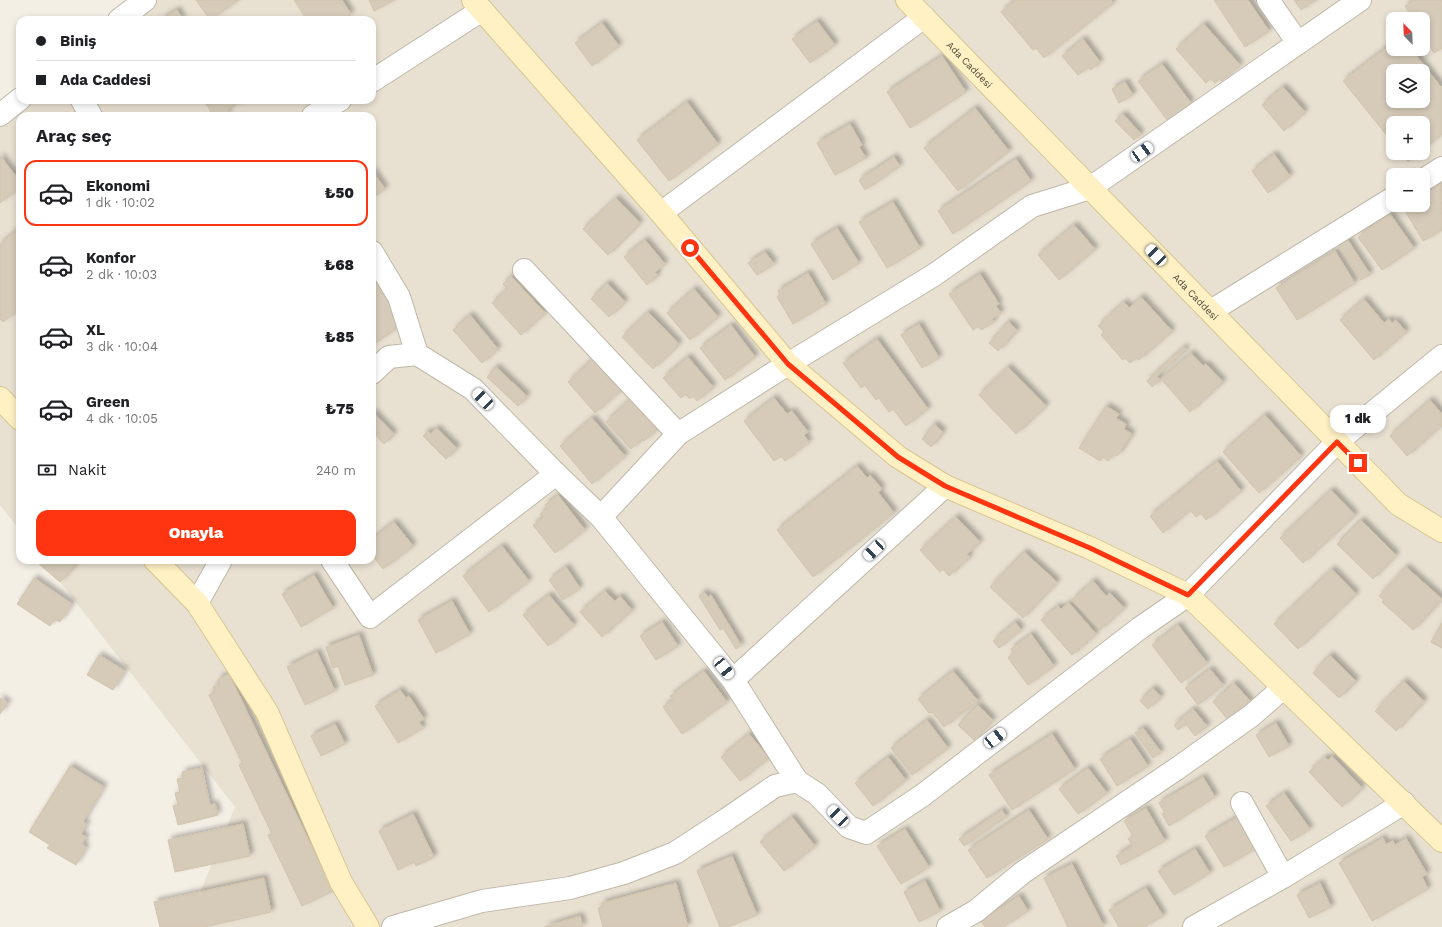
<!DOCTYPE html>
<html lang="tr">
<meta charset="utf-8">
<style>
body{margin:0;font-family:"Work Sans",sans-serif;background:#f6f6f6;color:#202124;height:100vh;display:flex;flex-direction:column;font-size:15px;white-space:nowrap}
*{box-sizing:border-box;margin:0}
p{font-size:13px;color:#757577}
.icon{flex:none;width:22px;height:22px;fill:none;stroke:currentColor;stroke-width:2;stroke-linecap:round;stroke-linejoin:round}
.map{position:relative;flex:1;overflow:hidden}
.details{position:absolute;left:16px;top:112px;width:360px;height:452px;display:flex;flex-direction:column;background:#fff;border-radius:12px;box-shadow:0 2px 6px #0003}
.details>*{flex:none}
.hud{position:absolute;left:16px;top:16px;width:360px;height:88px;border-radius:12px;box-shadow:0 2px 6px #0003;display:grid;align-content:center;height:88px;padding:0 20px;background:#fff}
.needle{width:26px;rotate:337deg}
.controls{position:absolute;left:1386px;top:12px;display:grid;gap:8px}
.controls a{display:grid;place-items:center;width:44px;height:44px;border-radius:8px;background:#fff;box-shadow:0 2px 6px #0003;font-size:20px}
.end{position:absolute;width:18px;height:18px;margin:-9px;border:5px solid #ff3511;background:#fff;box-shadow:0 0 0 2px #fff}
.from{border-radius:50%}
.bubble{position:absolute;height:28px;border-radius:12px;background:#fff;box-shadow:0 2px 6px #0003;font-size:13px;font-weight:800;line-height:28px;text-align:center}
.car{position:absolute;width:12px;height:24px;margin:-12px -6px;border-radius:5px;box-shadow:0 0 3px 1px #0007;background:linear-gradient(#fff 24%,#345 0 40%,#fff 0 76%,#345 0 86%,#fff 0)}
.hud b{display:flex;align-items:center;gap:14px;height:38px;font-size:15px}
.hud b+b{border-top:1px solid #e0e0e0}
.hud i{width:10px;height:10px;background:#202124}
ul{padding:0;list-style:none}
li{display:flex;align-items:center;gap:12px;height:66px;margin:0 8px 6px;padding:0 12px;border:2px solid transparent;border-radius:12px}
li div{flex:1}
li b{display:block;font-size:15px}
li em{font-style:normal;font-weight:800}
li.on{border-color:#ff3511}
li>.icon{width:36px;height:36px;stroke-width:1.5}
h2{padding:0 20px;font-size:18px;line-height:48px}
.pay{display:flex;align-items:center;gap:10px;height:44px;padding:0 20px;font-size:15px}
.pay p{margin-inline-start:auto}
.primary-button{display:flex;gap:8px;margin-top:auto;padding:8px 20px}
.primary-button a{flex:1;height:46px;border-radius:12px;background:#ff3511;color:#fff;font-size:16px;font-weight:800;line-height:46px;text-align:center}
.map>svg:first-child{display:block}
</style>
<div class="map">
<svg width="1442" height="927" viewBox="0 0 1442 927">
<defs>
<filter id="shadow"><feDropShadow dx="3.5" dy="-3.5" stdDeviation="2" flood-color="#0004"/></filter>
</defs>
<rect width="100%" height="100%" fill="#f4efe5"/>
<path fill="#e8e1d2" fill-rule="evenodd" d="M 126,0 L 1442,0 L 1442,927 L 186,927 L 235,807 L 43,560 L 372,560 L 372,116 L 20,116 L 20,531 L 0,505 L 0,107 L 20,100 L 372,100 L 372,20 L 103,20 ZM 1393,19 L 1423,19 L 1423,49 L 1393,49 ZM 1393,71 L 1423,71 L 1423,101 L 1393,101 ZM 1393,123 L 1423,123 L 1423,153 L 1393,153 ZM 1393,175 L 1423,175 L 1423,205 L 1393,205 Z"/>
<g fill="#d6cbb9" stroke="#d2c3ac" fill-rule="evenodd" filter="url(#shadow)">
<polygon points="196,0 238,0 210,20"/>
<polygon points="294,0 342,0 351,14 342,20 307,20"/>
<polygon points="369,0 394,0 374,11"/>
<polygon points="1016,0 1111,0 1113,3 1044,58 1036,48 1033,50 1001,12"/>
<polygon points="1214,0 1248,0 1269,31 1245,47"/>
<polygon points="1294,0 1316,0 1301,10"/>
<polygon points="1414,0 1442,0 1442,48 1434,53 1423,35 1423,19 1413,19 1405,6"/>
<polygon points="177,10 183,20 160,20"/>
<polygon points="817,21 835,45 810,63 792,39"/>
<polygon points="602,23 619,46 592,66 575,43"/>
<polygon points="1204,24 1240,65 1222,81 1220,78 1215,83 1211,78 1206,83 1176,49"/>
<polygon points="1083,39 1100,62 1091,70 1088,67 1078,75 1062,56"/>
<path d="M 1393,42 L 1393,49 L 1411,49 L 1442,88 L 1442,134 L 1423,149 L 1423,123 L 1393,123 L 1393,143 L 1343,81 ZM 1393,71 L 1423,71 L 1423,101 L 1393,101 Z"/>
<polygon points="942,56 966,92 910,128 887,92"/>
<polygon points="1162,64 1191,103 1168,121 1138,81"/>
<polygon points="1125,82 1133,95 1119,103 1112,89"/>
<polygon points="1283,87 1305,112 1284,131 1262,105"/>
<polygon points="204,100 237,100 239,103 228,109 229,112 223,116 213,116"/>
<polygon points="687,102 718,144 669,181 637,140"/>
<polygon points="975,108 1009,151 958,191 924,148"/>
<polygon points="1123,114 1141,134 1134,140 1115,121"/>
<polygon points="850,124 862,145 859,147 866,158 835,175 817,143"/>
<polygon points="1401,153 1419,153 1408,162"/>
<polygon points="1274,154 1290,176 1268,193 1252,171"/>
<polygon points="0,156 20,181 20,187 0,203"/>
<polygon points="894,157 900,166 865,190 859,180"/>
<polygon points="1016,159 1031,181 953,234 938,211"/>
<polygon points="372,170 385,189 372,198"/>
<polygon points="1441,184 1442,230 1423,241 1403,207 1406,205 1423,205 1423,195"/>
<polygon points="616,198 640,223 608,255 583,229"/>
<polygon points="893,202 920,248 887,268 859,222"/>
<polygon points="1390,214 1414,248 1382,270 1358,237"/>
<polygon points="1074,225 1095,249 1059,280 1038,255"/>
<polygon points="837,228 859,263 833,280 811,244"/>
<polygon points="18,229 20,232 20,302 17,305 20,308 3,322 0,319 0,244"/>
<polygon points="1345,236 1370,274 1361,280 1336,242"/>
<polygon points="645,240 665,264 655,272 658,275 647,285 624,257"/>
<polygon points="1335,251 1355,283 1297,320 1276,288"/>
<polygon points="765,252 774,264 757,275 748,263"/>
<polygon points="808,273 826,304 793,324 777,297 780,295 778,291"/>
<polygon points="372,274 397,311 402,325 372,345"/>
<polygon points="980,274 999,304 996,306 1001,313 992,319 994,322 981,330 979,326 973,330 949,294"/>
<polygon points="511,276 545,313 521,335 492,303 507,289 503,284"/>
<polygon points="607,283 625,302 609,317 591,299"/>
<polygon points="694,289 718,317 690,340 667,313"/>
<polygon points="1141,297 1172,331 1139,360 1137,357 1130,363 1125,358 1123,360 1101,335 1104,332 1098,326 1124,302 1129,308"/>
<polygon points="1364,299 1384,323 1389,319 1392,323 1396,320 1406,332 1374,360 1340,320"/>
<polygon points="648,312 679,344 653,369 622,337"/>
<polygon points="470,315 498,349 482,363 453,330"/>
<polygon points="1008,322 1017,330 998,351 989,343"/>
<polygon points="919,324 939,358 922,368 901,335"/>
<polygon points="731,325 755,357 725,380 700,348"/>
<polygon points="877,339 928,409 906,426 893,409 889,412 879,398 876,400 865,385 861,388 843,363"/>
<polygon points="1184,347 1186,350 1157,376 1160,380 1152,387 1147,381"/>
<polygon points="1191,353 1203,366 1206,364 1223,382 1190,412 1161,379"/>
<polygon points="688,357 713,387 697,401 693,396 690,399 685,394 681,398 663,378"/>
<polygon points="593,359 621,390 595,413 568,382"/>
<polygon points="496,367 527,396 518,406 487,377"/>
<polygon points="1008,367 1046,406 1016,434 979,395"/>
<polygon points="774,398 787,414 792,411 808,432 804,435 809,442 785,461 781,456 774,461 744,421"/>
<polygon points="630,399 657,429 644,441 642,439 631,449 606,422"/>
<polygon points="1430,400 1442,414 1442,425 1407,456 1390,436"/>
<polygon points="1106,406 1119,414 1116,418 1126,424 1124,429 1132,434 1117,456 1113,454 1108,461 1103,457 1100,461 1079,448"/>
<polygon points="372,411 394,434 384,444 372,431"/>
<polygon points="1265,415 1301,456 1259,493 1223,452"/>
<polygon points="592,418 625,456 592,484 560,446"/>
<polygon points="934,424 943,432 931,447 922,439"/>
<polygon points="436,428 457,448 446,459 423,436 428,431 431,434"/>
<polygon points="1217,461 1241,491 1206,520 1201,513 1196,517 1190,510 1163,533 1150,516"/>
<polygon points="857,466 867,478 870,475 882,489 878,492 894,513 813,577 777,530"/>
<polygon points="1331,490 1355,515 1303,563 1280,538"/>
<polygon points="558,495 585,530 555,553 533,525 543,518 540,514 548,508 545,505"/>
<polygon points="956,517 980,542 967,554 970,557 949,576 943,569 940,572 920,550"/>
<polygon points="1361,520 1396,555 1373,579 1337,544"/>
<polygon points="394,522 413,546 383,569 372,555 372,539"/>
<polygon points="502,546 529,581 489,612 463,576"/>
<polygon points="1024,552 1057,582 1023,618 990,587"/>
<polygon points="41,560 80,560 60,582 38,563"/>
<polygon points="566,567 580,588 563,600 549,580"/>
<polygon points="1406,567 1442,599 1413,630 1382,602 1384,600 1379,596"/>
<polygon points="1332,569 1356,594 1298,649 1274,624"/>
<polygon points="314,575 333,608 301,627 282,594"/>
<polygon points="34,578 72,604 60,622 55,619 50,626 17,604"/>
<polygon points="1093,581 1106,596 1110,593 1124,608 1100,630 1072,600"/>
<polygon points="605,591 615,601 620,596 632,610 602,637 580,612"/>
<polygon points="704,592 708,597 711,595 741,645 736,649 723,628 720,630 699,596"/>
<polygon points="549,595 574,625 548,646 523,615"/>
<polygon points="452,601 470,634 436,653 418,620"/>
<polygon points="1069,603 1096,634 1072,655 1041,620 1058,606 1061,609"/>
<polygon points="662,622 678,646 656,660 640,636"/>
<polygon points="1015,622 1021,630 999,648 993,641"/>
<polygon points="1442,623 1442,648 1431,642"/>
<polygon points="1178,625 1207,663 1181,683 1152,645"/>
<polygon points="1031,634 1054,666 1028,685 1008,658 1013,653 1011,649"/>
<polygon points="359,635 373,675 345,685 338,666 333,668 326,647"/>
<polygon points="317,652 335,691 305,705 287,667"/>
<polygon points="99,655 125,671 113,690 87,675"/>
<polygon points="1330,655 1356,681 1339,698 1313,673"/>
<polygon points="1210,669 1223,685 1198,705 1185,688"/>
<polygon points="704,671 727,702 682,734 663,707 673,700 670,696"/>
<polygon points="953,671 978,701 944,727 932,712 929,713 918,699"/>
<polygon points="229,674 333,891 302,906 268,835 272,834 239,765 242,763 209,695 215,692 213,687 220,684 218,679"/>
<polygon points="1404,681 1424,701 1396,731 1375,711"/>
<polygon points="1234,683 1251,702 1229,721 1213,702"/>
<polygon points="1153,688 1161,697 1148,709 1140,701"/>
<polygon points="400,690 406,698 409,696 424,719 419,722 423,728 398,743 375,706"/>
<polygon points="0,698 8,703 0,714"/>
<polygon points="978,705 993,720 974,740 958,725"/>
<polygon points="1193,709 1207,726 1195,736 1186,724 1178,730 1174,725"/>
<polygon points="927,720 948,748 912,775 891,748"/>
<polygon points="1276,723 1289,746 1269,757 1256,735"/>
<polygon points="335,724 345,744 321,756 311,736"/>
<polygon points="1143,728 1161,752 1153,758 1135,733"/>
<polygon points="749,734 769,758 740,781 721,757"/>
<polygon points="1052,734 1075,769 1012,810 989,775"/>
<polygon points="1130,739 1148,766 1117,786 1100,759"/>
<polygon points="1332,756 1362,788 1342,807 1309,772 1325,757 1328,760"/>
<polygon points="888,757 906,780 873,806 855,783"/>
<polygon points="70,766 104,787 83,822 87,824 81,834 86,837 82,844 86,847 76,865 47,848 50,845 29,832"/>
<polygon points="202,768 210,805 215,804 218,815 178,825 173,806 178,805 175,793 180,792 177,779 183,778 182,772"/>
<polygon points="1088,768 1107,793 1078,814 1059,789"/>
<polygon points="1203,777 1215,797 1169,826 1162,814 1165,813 1159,803"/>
<polygon points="1284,793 1310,829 1291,841 1266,806"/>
<polygon points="1146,808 1165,841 1121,865 1116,856 1133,846 1128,839 1133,836 1124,821"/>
<polygon points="1002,810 1006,817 964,846 959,839"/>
<polygon points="1029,810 1048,839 987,878 968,850"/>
<polygon points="413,814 434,857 416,866 414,862 398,870 379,831"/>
<polygon points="1243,814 1261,846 1224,867 1205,836"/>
<polygon points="792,817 815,846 784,871 760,842"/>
<polygon points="243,824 250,856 175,872 168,840"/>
<polygon points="905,829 929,867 901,884 877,846"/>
<polygon points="1383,838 1386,844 1393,841 1395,845 1406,838 1427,874 1422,877 1428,889 1372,921 1339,863"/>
<polygon points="1195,849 1210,873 1174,895 1158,871"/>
<polygon points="732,856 757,915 728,927 720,927 697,871"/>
<polygon points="1072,864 1104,927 1068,927 1044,878"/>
<polygon points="264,878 271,912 204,927 160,927 154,902"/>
<polygon points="925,881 940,911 919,922 904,892"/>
<polygon points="676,883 688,927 603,927 598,908 603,907 602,903"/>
<polygon points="1320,883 1331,907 1309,918 1297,895"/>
<polygon points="1146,888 1163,916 1144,927 1119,927 1109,910"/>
<polygon points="1019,896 1028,911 1003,927 985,927 981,921"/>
<polygon points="580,916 583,927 544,927"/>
</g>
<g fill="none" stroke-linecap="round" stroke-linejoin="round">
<g stroke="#c0b7a7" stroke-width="24">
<g id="minor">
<polyline points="1268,0 1298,43"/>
<polyline points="119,20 145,0"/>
<polyline points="372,81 482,10"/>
<polyline points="82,100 91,116"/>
<polyline points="0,115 20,99"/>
<polyline points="313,116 340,100"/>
<polyline points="1423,180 1442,168"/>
<polyline points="661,213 924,17"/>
<polyline points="372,252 399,297 417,354"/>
<polyline points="524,270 678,434"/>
<polyline points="1211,311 1393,198"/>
<polyline points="372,373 389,357 417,354 473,389 556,474 601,517 733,680 797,781"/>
<polyline points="601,517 678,434 788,364 934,275 1032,206 1090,188 1360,0"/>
<polyline points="332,560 370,617 556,474"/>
<polyline points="197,603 221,560"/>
<polyline points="733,680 945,486"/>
<polyline points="1242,803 1283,877"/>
<polyline points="393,927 482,901 570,888 624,873 675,853 727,819 775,786 797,781 817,794 849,827 866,833 923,795 1140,628 1188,595 1337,442 1442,356"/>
<polyline points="948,927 976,911 1022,873 1175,770 1251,716 1283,688"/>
<polyline points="1194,927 1283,877 1404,803"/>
</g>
</g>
<g stroke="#d7c590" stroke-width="24">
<g id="secondary">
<polyline points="473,0 661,213 788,364 898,457 945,486 1090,548 1188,595 1442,841"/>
<path id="s1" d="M 907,0 L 1398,504 L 1442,531"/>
<polyline points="0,398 20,419"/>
<polyline points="155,560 197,603 267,712 341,882 368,927"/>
</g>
</g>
<use href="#minor" stroke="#fff" stroke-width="22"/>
<use href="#secondary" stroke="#fff1c4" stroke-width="22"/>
</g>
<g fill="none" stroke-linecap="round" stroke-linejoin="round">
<polyline stroke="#ff3511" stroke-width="5" points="690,248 788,364 898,457 945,486 1090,548 1188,595 1337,442 1358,463"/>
</g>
<g text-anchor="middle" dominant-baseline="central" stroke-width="3.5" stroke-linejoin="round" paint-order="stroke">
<g font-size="10" fill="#473f34" stroke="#fff">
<text stroke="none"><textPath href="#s1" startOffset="90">Ada Caddesi</textPath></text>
<text stroke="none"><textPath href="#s1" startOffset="414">Ada Caddesi</textPath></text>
</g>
</g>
</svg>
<div class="controls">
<a><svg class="needle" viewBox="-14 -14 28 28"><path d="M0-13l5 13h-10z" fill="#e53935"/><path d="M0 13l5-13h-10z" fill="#757577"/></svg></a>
<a><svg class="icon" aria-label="layers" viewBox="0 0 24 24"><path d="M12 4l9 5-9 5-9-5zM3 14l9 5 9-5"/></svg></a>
<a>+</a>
<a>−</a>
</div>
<i class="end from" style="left:690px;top:248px"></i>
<i class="end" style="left:1358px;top:463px"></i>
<div class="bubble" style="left:1330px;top:405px;width:56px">1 dk</div>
<i class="car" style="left:1142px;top:152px;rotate:55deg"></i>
<i class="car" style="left:1156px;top:255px;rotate:316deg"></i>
<i class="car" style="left:483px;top:399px;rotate:316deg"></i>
<i class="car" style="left:874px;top:550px;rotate:227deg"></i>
<i class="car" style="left:724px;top:668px;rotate:141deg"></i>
<i class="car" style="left:995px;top:738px;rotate:52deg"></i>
<i class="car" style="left:838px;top:816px;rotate:316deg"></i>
<div class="hud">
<b><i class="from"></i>Biniş</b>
<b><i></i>Ada Caddesi</b>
</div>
<section class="details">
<h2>Araç seç</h2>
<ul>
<li class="on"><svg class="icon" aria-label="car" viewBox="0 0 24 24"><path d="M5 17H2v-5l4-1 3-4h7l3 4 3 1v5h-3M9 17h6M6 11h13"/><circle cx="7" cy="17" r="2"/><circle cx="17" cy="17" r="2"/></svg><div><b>Ekonomi</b><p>1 dk · 10:02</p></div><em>₺50</em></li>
<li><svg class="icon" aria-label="car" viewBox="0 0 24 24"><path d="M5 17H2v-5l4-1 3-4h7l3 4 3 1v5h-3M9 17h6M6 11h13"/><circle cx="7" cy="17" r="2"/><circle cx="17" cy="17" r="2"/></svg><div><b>Konfor</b><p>2 dk · 10:03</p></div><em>₺68</em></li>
<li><svg class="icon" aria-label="car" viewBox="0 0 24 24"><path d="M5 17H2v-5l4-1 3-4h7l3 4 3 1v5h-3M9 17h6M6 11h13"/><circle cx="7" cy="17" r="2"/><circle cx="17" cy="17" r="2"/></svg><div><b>XL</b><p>3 dk · 10:04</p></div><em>₺85</em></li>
<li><svg class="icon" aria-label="car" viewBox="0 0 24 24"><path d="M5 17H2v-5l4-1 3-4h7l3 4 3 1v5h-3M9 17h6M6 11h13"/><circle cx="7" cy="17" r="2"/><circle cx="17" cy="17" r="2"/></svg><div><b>Green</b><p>4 dk · 10:05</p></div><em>₺75</em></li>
</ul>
<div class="pay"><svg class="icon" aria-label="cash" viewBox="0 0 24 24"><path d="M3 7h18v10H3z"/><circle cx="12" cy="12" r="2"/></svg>Nakit<p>240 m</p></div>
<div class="primary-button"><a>Onayla</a></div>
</section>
</div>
